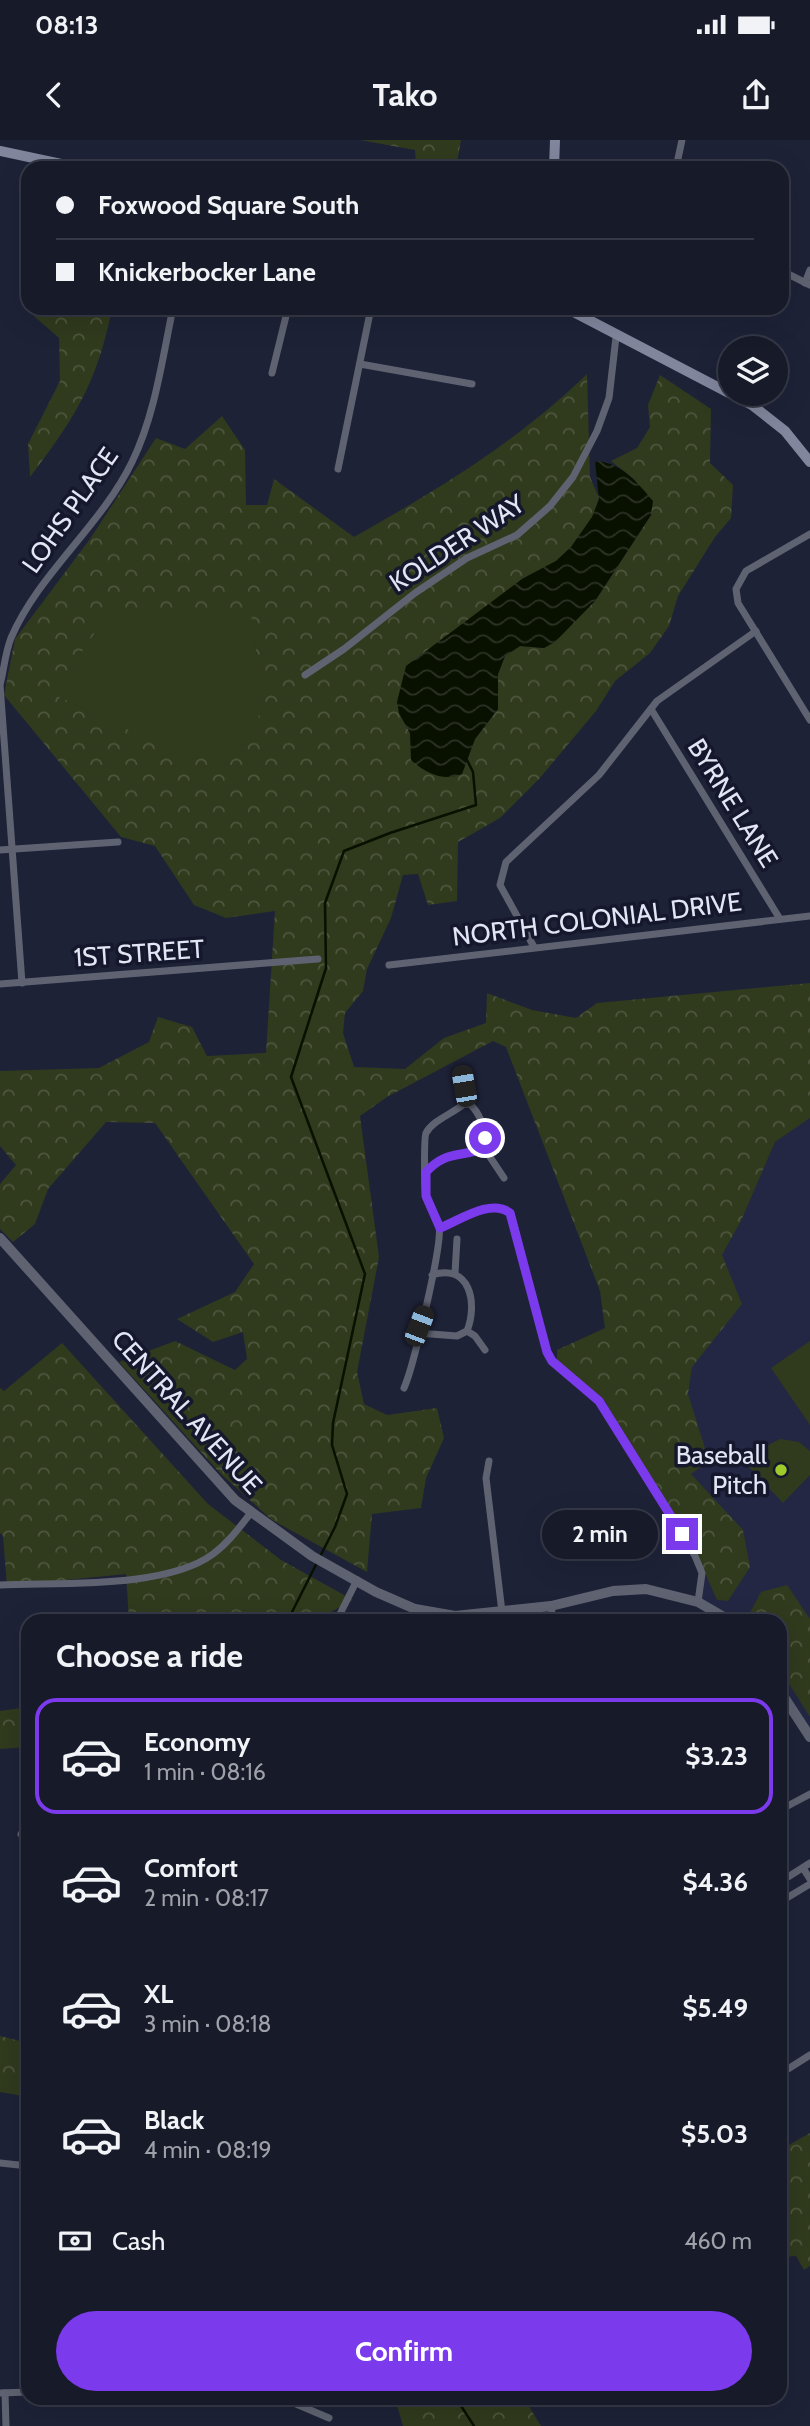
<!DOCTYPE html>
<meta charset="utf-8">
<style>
body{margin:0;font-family:Cabin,sans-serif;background:#1f2331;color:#f1f3f6;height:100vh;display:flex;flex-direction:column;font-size:26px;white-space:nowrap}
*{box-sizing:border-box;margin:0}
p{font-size:23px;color:#9ea1a8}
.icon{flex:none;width:38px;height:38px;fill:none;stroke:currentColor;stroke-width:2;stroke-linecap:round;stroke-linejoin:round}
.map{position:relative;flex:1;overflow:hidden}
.panel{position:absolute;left:21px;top:1474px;width:766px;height:791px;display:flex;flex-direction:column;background:#161a29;border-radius:21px;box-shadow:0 7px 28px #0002,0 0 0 2px #353846}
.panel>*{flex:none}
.banner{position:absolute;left:21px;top:21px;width:768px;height:154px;border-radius:21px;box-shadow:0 7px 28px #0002,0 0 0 2px #353846;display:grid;align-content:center;height:154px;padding:0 35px;background:#161a29}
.buttons{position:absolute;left:718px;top:196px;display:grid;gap:14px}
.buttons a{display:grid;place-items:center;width:70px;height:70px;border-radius:50%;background:#161a29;box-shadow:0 7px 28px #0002,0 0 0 2px #353846;font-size:35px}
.end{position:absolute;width:32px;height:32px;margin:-16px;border:9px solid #7c3aed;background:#fff;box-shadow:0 0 0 4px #fff}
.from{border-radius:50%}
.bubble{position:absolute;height:49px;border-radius:24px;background:#161a29;box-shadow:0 7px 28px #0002,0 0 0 2px #353846;font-size:23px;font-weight:700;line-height:49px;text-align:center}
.car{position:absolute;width:21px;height:42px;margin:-21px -10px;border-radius:9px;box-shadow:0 0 5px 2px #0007;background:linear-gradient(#222 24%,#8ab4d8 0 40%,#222 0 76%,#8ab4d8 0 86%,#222 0)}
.banner b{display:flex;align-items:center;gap:24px;height:66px;font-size:26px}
.banner b+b{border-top:2px solid #353846}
.banner i{width:18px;height:18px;background:#f1f3f6}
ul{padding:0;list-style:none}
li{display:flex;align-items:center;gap:21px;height:116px;margin:0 14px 10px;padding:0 21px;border:4px solid transparent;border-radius:21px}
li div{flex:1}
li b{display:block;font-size:26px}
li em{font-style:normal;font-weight:700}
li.on{border-color:#7c3aed}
li>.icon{width:63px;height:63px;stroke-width:1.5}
h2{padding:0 35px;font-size:32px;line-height:84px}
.pay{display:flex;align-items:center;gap:18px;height:77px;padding:0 35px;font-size:26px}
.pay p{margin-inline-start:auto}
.primary-button{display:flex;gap:14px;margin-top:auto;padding:14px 35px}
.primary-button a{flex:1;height:80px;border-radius:42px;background:#7c3aed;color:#fff;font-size:28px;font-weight:700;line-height:80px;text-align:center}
.status{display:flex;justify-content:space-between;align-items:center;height:49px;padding:0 35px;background:#161a29;direction:ltr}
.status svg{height:19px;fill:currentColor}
header{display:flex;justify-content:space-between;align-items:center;height:91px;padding:0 35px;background:#161a29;font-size:32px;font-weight:700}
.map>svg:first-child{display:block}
</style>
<div class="status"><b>08:13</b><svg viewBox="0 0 49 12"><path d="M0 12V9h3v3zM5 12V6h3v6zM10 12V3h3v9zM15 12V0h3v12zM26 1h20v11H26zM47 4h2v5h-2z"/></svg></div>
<header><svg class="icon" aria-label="back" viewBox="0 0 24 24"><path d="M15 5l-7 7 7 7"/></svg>Tako<svg class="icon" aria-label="share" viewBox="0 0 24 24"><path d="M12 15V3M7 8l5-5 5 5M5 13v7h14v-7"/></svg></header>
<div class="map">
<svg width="810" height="2286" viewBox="0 0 810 2286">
<defs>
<pattern id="forest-crowns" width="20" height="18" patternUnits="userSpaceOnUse" patternTransform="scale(1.75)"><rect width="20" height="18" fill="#303a1d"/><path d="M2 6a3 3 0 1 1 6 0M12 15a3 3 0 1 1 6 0" fill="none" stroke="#4e563e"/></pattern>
<pattern id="water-waves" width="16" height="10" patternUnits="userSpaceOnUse" patternTransform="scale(1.75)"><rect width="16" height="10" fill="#081000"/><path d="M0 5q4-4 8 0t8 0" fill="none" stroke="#2c3326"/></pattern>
</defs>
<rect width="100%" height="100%" fill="#1e2237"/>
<polygon fill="#232743" points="810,978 810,1597 781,1551 780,1480 729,1480 698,1462 702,1433 599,1261 722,1115 741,1081 775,1002"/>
<g fill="url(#forest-crowns)">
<polygon points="360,0 461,0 456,28 416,28 415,10"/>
<path d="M 32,168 L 111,173 C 97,243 73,281 30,337 L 28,304 L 60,241 L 59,198 L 34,176 Z"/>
<path d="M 587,234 L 590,337 L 599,358 L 593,377 L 571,407 L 556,421 L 522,439 L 399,573 L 410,593 L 462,633 L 475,599 L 498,569 L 498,534 L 505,516 L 520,506 L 544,508 L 595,461 L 651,375 L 635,340 L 611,321 L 637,308 L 650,287 L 648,265 L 660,235 L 711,269 L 710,323 L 733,345 L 731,378 L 715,397 L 678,456 L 669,486 L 650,513 L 615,541 L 596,571 L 539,639 L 500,678 L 458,702 L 457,761 L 428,765 L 418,734 L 403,735 L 391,778 L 367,829 L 363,851 L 345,873 L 343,893 L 354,927 L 405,929 L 444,898 L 486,883 L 487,853 L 532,870 L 576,878 L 597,863 L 810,843 L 810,978 L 775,1002 L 741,1081 L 722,1115 L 742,1164 L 692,1227 L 688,1254 L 709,1321 L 691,1334 L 743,1390 L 750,1427 L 728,1461 L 717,1460 L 706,1435 L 605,1261 L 557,1220 L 557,1210 L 605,1188 L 600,1151 L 506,907 L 493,901 L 387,957 L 360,976 L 379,1117 L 357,1232 L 364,1264 L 387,1275 L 437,1268 L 444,1298 L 426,1338 L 421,1368 L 372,1374 L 367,1432 L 272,1380 L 221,1334 L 119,1222 L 175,1201 L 235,1230 L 247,1219 L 243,1192 L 213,1202 L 177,1179 L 235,1152 L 254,1124 L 155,983 L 106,982 L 48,1049 L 35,1084 L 13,1102 L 0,1089 L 0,1044 L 16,1025 L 0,1006 L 0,931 L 99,928 L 149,902 L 158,877 L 192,887 L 207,916 L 266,913 L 275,771 L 226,778 L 194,765 L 155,706 L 121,697 L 4,555 L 15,499 L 90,399 L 156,298 L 185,309 L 222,276 L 245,310 L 246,365 L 267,365 L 274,339 L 354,397 C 439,349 517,302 587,234 Z"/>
<polygon points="62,1203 208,1364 281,1420 353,1460 316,1480 129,1480 126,1434 7,1446 3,1396 0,1393 0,1248 4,1251"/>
<polygon points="787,1445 810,1479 810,1577 781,1531 780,1480 746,1480 761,1452"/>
<polygon points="28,1567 28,1607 0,1609 0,1571"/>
<polygon points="0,1896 28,1903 28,1957 0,1952"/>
<polygon points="810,1993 810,2126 804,2130 796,2116 781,2117 780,2004 787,2006"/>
<polygon points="395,2258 524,2258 541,2286 403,2286"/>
</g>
<g fill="#303a1d">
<polygon points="250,468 262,553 255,601 190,619 53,554 107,475"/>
<polygon points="810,1201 810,1285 771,1228"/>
<polygon points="780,1299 799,1302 810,1311 810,1335 783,1363 747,1325 760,1309"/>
</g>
<path fill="url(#water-waves)" d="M 595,321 C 621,322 637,342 653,361 L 651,375 L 595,461 L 555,502 L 544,508 L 520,506 L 505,516 L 498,534 L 498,569 L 475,599 L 462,634 C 444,642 425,633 411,620 L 410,593 L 399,573 L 397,562 L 406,526 L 522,439 L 556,421 L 571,407 L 592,377 L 599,359 Z"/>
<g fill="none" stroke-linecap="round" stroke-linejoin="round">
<g stroke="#081000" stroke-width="2.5">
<polyline points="288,1480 335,1387 347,1354 332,1305 333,1283 365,1134 291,937 326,828 325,763 344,711 390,693 476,665 473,632 467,620"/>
<polyline points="456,2258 474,2286"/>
</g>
<g stroke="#5f6371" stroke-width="7">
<polyline points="676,28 682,0"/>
<polyline points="782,131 810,145"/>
<polyline points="805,143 810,130"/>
<polyline points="360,224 472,244"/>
<polyline points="272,233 288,168"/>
<polyline points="338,329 371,168"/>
<polyline points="810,394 746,431 736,449 738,463 810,580"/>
<polyline points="305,535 344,509 415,453 467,418 517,395 550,366 573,337 597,291 609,258 616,197"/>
<polyline points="651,569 780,779"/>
<polyline points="0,710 118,702"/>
<polyline points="534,807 500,745 506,722 599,635 657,561 756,491"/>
<polyline points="389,825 810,776"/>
<path d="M 22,843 L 0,545 C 4,530 5,513 11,498 C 39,433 101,386 132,322 C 155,275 162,220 173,168"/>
<polyline points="0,844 318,819"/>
<polyline points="461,930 467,964"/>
<polyline points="484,1008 504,1038"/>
<path d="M 440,1088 C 460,1080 491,1058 511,1074 L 547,1212 L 552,1221 L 599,1261 L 695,1416 L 702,1433 L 698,1462"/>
<polyline points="455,1133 457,1099"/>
<polyline points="467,1191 475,1196 485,1210"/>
<path d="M 418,1193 L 457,1196 L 467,1191 C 478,1163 470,1123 432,1135"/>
<path d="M 404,1248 C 413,1228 443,1103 439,1086 C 437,1076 429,1067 426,1057 C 424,1051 424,997 426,993 C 433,980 452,974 464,964 L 470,964 C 482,976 486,991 484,1008 C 460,1018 446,1010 426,1032"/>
<polyline points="489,1321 486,1338 502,1472"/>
<path d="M 0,1445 C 59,1442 166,1449 213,1414 C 228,1403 239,1388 250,1374"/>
<polyline points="551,1466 553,1480"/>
<polyline points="337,1480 357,1440"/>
<polyline points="780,1670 810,1654"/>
<polyline points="21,1694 28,1696"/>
<polyline points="803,1728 810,1739"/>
<polyline points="780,1742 810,1723"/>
<polyline points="780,1762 810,1744"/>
<polyline points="780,1796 785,1804"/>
<polyline points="780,1934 810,1915"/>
<polyline points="0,2023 28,2026"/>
<polyline points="0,2253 28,2252"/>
<polyline points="5,2253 6,2286"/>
<polyline points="282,2258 329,2278"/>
</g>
<g stroke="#5f6371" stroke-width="10">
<polyline points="0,1098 235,1360 312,1416 376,1452 415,1469 455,1476 551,1466 613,1451 646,1449 698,1462 729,1480"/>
<polyline points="780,1551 810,1597"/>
</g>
<g stroke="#81869d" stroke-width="10">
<polyline points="0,11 80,28"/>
<polyline points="554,28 555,0"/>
<polyline points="566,168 752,265 785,291 810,322"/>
</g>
</g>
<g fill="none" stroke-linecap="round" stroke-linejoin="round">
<path stroke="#7c3aed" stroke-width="9" d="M 485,998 L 484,1008 C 460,1018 446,1010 426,1032 L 426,1056 L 440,1088 C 460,1080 491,1058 510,1073 L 547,1212 L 552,1221 L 599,1261 L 682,1394"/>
</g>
<circle fill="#9fca2c" stroke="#15182d" stroke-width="2.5" cx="781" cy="1330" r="7"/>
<g text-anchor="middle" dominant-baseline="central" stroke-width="7" stroke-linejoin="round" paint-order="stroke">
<g font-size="26" fill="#e2e5f4" stroke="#15182d">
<text transform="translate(70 370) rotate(-55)">LOHS PLACE</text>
<text transform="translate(457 403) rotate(-33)">KOLDER WAY</text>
<text transform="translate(733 663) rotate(58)">BYRNE LANE</text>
<text transform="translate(597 779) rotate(-7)">NORTH COLONIAL DRIVE</text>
<text transform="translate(139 813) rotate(-4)">1ST STREET</text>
<text transform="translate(187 1272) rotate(48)">CENTRAL AVENUE</text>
</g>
<g font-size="26" fill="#e2e5f4" stroke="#15182d" text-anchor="end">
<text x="767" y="1315">Baseball<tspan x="767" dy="30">Pitch</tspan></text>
</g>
</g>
</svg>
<div class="buttons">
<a><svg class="icon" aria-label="layers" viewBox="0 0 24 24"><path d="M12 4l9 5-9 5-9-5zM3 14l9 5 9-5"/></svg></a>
</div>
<i class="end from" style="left:485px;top:998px"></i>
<i class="end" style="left:682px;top:1394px"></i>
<div class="bubble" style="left:542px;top:1370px;width:116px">2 min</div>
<i class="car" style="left:464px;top:946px;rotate:350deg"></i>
<i class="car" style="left:419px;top:1186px;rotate:21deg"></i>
<div class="banner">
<b><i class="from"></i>Foxwood Square South</b>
<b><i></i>Knickerbocker Lane</b>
</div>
<section class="panel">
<h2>Choose a ride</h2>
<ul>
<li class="on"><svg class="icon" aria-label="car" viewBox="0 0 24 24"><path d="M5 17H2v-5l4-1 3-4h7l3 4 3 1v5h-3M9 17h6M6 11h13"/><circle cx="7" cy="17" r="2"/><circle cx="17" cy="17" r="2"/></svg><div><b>Economy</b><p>1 min · 08:16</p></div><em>$3.23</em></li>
<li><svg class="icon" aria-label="car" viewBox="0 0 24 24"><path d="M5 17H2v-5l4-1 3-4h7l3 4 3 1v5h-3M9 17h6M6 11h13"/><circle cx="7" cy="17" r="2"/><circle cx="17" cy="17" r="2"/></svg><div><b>Comfort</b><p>2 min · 08:17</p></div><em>$4.36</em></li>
<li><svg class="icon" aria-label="car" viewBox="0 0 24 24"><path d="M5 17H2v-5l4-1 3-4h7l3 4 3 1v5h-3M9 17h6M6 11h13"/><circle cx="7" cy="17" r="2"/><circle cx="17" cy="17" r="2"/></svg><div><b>XL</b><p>3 min · 08:18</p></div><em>$5.49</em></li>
<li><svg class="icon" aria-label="car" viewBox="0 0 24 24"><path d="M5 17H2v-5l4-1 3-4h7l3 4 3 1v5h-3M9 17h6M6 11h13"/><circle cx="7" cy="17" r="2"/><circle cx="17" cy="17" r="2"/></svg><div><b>Black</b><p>4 min · 08:19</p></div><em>$5.03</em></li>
</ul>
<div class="pay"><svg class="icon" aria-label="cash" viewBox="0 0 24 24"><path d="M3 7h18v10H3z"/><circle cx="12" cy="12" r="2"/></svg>Cash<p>460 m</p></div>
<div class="primary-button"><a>Confirm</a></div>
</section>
</div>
